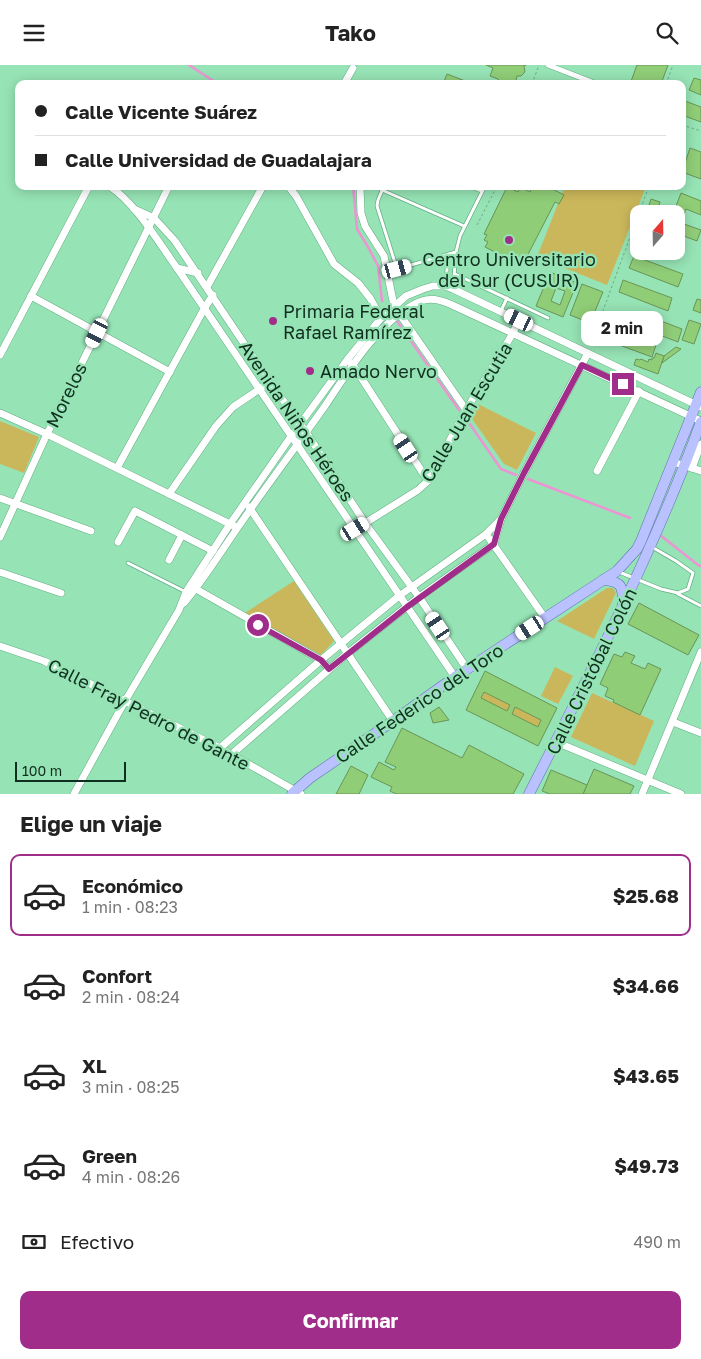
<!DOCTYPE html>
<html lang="es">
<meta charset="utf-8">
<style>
body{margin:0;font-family:"Golos Text",sans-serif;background:#f6f6f6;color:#222;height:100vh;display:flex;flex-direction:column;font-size:19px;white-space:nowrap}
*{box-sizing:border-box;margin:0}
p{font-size:16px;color:#767676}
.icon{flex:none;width:28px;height:28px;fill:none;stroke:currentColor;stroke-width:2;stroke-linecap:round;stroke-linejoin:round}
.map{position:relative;height:729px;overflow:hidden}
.panel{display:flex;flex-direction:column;background:#fff;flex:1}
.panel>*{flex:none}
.guide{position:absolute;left:15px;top:15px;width:671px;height:110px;border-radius:10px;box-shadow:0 2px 12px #0003;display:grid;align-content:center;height:110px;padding:0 20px;background:#fff}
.needle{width:32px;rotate:20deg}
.fabs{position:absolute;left:630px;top:140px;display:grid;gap:10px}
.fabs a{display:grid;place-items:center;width:55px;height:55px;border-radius:10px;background:#fff;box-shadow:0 2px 12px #0003;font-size:25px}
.scale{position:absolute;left:15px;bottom:12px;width:111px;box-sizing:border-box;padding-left:5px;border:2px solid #10301f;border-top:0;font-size:14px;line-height:18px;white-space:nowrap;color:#10301f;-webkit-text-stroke:4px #96e3b5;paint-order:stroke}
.end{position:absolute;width:22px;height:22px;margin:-11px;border:6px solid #a02d89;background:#fff;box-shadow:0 0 0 2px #fff}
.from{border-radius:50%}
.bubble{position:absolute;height:35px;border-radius:10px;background:#fff;box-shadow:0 2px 12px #0003;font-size:16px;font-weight:700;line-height:35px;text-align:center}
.car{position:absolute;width:15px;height:30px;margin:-15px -8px;border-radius:6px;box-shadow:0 0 4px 1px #0007;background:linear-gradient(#fff 24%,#345 0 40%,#fff 0 76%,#345 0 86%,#fff 0)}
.guide b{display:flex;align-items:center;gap:18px;height:48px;font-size:19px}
.guide b+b{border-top:1px solid #e0e0e0}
.guide i{width:12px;height:12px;background:#222}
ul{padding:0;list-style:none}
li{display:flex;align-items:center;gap:15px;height:82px;margin:0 10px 8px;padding:0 10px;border:2px solid transparent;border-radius:10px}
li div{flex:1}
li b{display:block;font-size:19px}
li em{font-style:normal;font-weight:700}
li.on{border-color:#a02d89}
li>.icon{width:45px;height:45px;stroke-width:1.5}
h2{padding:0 20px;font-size:22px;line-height:60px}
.pay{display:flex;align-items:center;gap:12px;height:55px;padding:0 20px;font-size:19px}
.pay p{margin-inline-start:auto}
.button{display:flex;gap:10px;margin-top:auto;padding:10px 20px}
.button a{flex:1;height:58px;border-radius:10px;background:#a02d89;color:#fff;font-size:20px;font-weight:700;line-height:58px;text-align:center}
header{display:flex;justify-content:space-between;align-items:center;height:65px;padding:0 20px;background:#fff;font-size:22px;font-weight:700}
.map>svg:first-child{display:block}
</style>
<header><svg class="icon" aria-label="menu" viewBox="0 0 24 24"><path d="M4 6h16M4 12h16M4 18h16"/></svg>Tako<svg class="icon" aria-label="search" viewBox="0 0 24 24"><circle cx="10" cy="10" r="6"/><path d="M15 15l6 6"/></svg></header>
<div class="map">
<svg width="701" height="729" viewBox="0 0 701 729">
<rect width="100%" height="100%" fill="#96e3b5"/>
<g fill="#cbb75b">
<polygon points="565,121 638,121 645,124 607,220 537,192"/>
<polygon points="478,339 536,368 517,405 504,399 470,351"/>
<polygon points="0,356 39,372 24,408 0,399"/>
<polygon points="294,516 334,576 321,590 245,548"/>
<polygon points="607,523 613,523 616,528 594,574 557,556"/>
<polygon points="555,602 573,611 558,639 541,631"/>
<polygon points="484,627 510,640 507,646 481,633"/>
<polygon points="592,628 654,656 635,701 571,672"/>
<polygon points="515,642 541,655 538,662 512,649"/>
</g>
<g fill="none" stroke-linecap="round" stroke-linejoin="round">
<g stroke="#ec94d4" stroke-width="2.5">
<polyline points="189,0 218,19"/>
<polyline points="353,121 357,164 368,182 378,201 382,236"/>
<polyline points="397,256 459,345"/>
<polyline points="467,355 501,404 516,410"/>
<polyline points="528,414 630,453"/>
<polyline points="660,470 698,500 701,501"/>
</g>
</g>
<g fill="#90cd77" stroke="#699557" fill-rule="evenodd">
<polygon points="486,0 526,0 524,1 525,7 521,11 517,11 515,19 500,19 498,14 490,11 493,3"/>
<polygon points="637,0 668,0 661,19 630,19"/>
<polygon points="447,9 473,19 443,19"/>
<polygon points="694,13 701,15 701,30 689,25"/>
<polygon points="685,36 701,42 701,57 682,50 682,42"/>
<polygon points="690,83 701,87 701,114 682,107"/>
<polygon points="530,121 547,121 564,130 559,139 555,137 522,201 485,182 488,177 484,175 487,170 484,169 507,122 518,127 520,122 530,127 532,122"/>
<polygon points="681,128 701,136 701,150 686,144 681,158 701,165 697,176 676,168 676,152 680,142 676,141"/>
<polygon points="651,134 660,137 658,144 668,149 646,149"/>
<polygon points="634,191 683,209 678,222 629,203"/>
<path d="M 550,207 L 577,218 L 563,252 L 536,241 ZM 556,223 L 565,226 L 560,240 L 551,236 Z"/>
<polygon points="623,215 672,233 668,246 619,227"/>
<polygon points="582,219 603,227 590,258 570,250"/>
<polygon points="697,234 701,235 701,248 693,245"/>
<polygon points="640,248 682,264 678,277 636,261"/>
<polygon points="689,255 701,259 694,279 682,275"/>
<polygon points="607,261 656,280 652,292 603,274"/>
<polygon points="676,282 681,284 662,298 664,291"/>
<polygon points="656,288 664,291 658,309 634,300 636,294 640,295 641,294 648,297 649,294 652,295 652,293 654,293"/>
<polygon points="639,538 699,570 688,590 628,559"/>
<polygon points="625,587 635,591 631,598 645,604 648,598 661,604 640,650 613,637 614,635 605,631 608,623 600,619 614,589 622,592"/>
<path d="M 485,606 L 557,643 L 538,681 L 466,645 ZM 484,627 L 510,640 L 507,646 L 481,633 ZM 515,642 L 541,655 L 538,662 L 512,649 Z"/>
<polygon points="439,642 449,655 433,658 430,648"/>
<polygon points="402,663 462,693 469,680 524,709 513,729 396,729 390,726 392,722 371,712 379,697 394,705 396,702 385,697"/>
<polygon points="351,701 368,710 359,729 336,729"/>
<polygon points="594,704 634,721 630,729 583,729"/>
<polygon points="551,705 587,720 583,729 550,729 542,726"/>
</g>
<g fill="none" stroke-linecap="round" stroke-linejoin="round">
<g stroke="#63af83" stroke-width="4.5">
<g id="service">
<polyline points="384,121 378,135 377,141 397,204 456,187"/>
<polyline points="469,121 482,126"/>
<polyline points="382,125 464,161"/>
<polyline points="455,209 548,253"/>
<polyline points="445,221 447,205 447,190"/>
<polyline points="453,224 456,187 460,171 485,121"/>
<polyline points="501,246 507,233"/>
<polyline points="128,498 186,527"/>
<polyline points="619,507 661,524 678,528 688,524 693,508 676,496 652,482"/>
<polyline points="678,529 701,541"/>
</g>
</g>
<g stroke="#63af83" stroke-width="6">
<polyline id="pedestrian" points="548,0 597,19"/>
</g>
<g stroke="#63af83" stroke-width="8">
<g id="minor">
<polyline points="344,19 353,3"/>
<path d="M 109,121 C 134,136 159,178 177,203 L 455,612"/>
<polyline points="288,121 296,131 334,199 358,218 370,233 381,253"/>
<polyline points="360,121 361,148 365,161 384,191 394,241 466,345"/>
<polyline points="134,144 154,153 175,176 270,317 306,367 365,458 419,532 467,604"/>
<polyline points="177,203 198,208"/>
<polyline points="207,222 263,121"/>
<polyline points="31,231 170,307"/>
<polyline points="0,290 89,121"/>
<polyline points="350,297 353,300 428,416"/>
<polyline points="0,348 47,369 234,461"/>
<polyline points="673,397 701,406"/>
<polyline points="117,403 204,244 213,230"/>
<polyline points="692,403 701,379"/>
<polyline points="597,406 639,326"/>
<polyline points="169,429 216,361 233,342 270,317"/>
<polyline points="0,433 91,466"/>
<polyline points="249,442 393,656"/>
<polyline points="362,460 418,425 428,416 466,345 513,268 519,255"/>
<polyline points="486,469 545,553"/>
<polyline points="0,472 47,369 169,121"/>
<polyline points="118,477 135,446 213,486"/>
<polyline points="169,495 182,470"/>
<polyline points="0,507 61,528"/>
<polyline points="192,525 196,524 321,595 329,604"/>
<path d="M 184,538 C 206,512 223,483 243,455 C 270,416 298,379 325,341 C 347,308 376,261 411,241 C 425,232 435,233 450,239 L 701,356"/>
<polyline points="0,581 44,596 220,683 301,729"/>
<polyline points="673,657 701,668"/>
<polyline points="556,677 681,729"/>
<polyline points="220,683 321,595 399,531 486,469 501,454"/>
<polyline points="232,689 348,588 419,532 494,479 501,454 524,408 588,288"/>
<polyline points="74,729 125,636 179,545 186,527 230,459 292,370 347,295 381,253 406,231 423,224 433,221 445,221 453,224 701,342"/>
<polyline points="642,729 701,587"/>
</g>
</g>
<g stroke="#6073b0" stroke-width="11">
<g id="primary">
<path d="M 603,515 C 622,516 623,522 623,539"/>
<polyline points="292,729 295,726 310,713 393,656 455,612 617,506 637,484 641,476 701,327"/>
<path d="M 529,729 C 591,607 654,485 701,357"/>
</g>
</g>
<g stroke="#6baa85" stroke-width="1" stroke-dasharray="2.5 2.5" stroke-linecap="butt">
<polyline points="532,19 539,0"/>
<polyline points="666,19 673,0"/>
<polyline points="682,60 701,66"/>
<polyline points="477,160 497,121"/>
<polyline points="594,270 649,121"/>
</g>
<use href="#service" stroke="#fff" stroke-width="3"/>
<use href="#pedestrian" stroke="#fff" stroke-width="5"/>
<use href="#minor" stroke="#fff" stroke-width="7"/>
<use href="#primary" stroke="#b9c1fe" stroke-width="10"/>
</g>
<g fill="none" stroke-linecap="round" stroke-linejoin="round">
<polyline stroke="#a02d89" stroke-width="6" points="258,560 321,595 329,604 407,542 494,479 501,454 524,408 582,300 623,319"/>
</g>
<g fill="#a02d89" stroke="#96e3b5" stroke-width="2">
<circle cx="509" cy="175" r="5"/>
<circle cx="273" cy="256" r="5"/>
<circle cx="310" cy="306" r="5"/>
</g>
<g text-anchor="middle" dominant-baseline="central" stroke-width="4.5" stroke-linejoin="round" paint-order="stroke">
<g font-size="18" fill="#10301f" stroke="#96e3b5" text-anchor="start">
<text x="509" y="194" text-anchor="middle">Centro Universitario<tspan x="509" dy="21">del Sur (CUSUR)</tspan></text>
<text x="283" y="246">Primaria Federal<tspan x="283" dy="21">Rafael Ramírez</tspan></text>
<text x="320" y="306">Amado Nervo</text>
</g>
<g font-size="18" fill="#10301f" stroke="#96e3b5">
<text transform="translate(66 330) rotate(-64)">Morelos</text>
<text transform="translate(466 347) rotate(-59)">Calle Juan Escutia</text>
<text transform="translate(297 356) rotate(56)">Avenida Niños Héroes</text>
<text transform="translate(591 606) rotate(-64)">Calle Cristóbal Colón</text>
<text transform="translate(419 638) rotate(-34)">Calle Federico del Toro</text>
<text transform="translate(149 649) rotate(27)">Calle Fray Pedro de Gante</text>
</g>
</g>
</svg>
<div class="fabs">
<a><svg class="needle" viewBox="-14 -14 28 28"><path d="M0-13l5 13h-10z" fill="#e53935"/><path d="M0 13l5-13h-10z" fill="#767676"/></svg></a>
</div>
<div class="scale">100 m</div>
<i class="end from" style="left:258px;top:560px"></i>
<i class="end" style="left:623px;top:319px"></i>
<div class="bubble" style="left:581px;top:246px;width:82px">2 min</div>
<i class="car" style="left:397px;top:204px;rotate:75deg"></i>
<i class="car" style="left:519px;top:255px;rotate:296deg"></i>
<i class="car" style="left:97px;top:268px;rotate:206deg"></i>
<i class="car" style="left:406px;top:383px;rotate:327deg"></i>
<i class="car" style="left:355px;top:464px;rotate:59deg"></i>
<i class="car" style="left:438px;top:561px;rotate:326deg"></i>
<i class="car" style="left:530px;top:563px;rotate:237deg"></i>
<div class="guide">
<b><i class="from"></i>Calle Vicente Suárez</b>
<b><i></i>Calle Universidad de Guadalajara</b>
</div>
</div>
<section class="panel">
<h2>Elige un viaje</h2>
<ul>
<li class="on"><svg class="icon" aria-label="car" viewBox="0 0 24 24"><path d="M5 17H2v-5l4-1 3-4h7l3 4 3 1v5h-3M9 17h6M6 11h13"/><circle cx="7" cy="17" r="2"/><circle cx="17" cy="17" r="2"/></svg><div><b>Económico</b><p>1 min · 08:23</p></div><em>$25.68</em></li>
<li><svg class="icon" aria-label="car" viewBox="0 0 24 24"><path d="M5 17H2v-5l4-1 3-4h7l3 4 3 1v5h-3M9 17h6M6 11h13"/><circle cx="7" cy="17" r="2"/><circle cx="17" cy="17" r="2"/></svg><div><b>Confort</b><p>2 min · 08:24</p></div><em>$34.66</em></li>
<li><svg class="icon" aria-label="car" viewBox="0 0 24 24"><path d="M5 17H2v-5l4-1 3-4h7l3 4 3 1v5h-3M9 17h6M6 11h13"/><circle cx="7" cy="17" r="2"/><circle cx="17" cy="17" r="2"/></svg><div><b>XL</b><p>3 min · 08:25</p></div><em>$43.65</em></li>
<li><svg class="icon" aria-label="car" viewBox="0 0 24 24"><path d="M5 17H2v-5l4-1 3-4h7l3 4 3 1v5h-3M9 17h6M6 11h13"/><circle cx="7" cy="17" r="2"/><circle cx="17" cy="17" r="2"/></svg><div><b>Green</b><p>4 min · 08:26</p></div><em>$49.73</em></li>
</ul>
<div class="pay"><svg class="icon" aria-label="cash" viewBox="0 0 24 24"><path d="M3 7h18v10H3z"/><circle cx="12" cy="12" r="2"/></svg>Efectivo<p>490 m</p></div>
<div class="button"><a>Confirmar</a></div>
</section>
